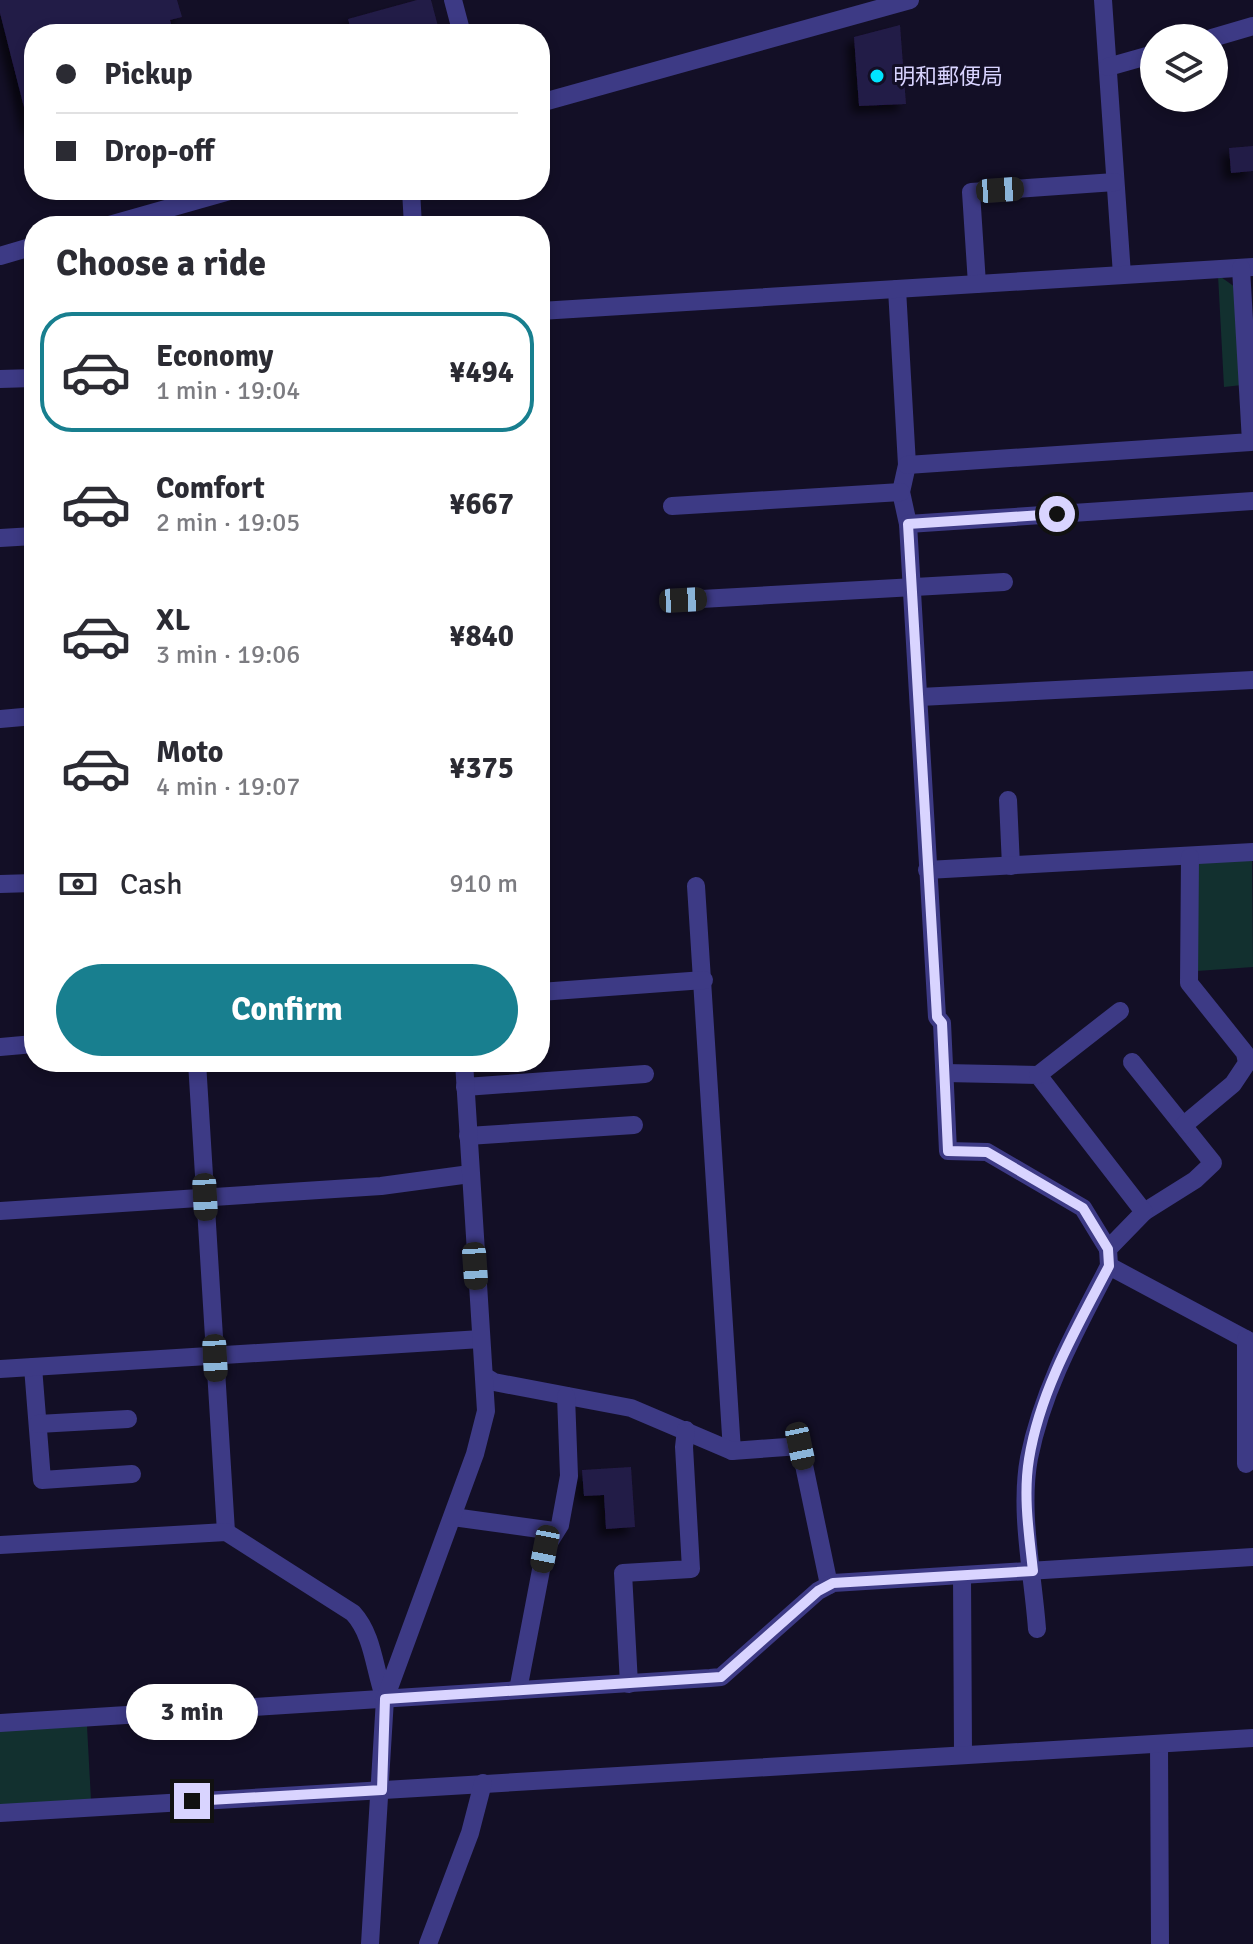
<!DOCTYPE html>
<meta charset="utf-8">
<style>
body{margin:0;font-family:Signika,"Noto Sans JP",sans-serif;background:#f2f2f3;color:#2b2b33;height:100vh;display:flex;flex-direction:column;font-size:30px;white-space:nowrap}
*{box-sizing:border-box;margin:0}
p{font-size:26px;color:#7c7c81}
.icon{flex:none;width:44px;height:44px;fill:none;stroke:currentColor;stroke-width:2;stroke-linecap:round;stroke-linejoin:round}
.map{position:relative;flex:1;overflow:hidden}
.panel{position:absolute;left:24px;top:216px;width:526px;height:856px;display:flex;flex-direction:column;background:#fff;border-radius:32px;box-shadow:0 4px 12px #0003}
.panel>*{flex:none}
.banner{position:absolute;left:24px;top:24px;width:526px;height:176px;border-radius:32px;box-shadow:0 4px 12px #0003;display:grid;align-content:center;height:176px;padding:0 32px;background:#fff}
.buttons{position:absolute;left:1140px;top:24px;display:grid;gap:16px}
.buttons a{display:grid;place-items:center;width:88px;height:88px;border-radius:50%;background:#fff;box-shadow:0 4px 12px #0003;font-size:40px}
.end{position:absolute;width:36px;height:36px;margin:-18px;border:10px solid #d9d4ff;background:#111;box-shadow:0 0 0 4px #111}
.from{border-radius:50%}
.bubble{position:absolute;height:56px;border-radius:28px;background:#fff;box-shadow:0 4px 12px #0003;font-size:26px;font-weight:700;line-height:56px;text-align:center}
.car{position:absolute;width:24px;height:48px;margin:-24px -12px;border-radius:10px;box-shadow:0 0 6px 2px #0007;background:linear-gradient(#222 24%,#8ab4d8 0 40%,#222 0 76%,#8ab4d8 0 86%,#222 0)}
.banner b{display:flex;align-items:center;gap:28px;height:76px;font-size:30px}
.banner b+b{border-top:2px solid #e1e1e2}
.banner i{width:20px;height:20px;background:#2b2b33}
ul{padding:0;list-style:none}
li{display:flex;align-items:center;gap:24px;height:120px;margin:0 16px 12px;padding:0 16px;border:4px solid transparent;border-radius:32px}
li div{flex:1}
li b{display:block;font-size:30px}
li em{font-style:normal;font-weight:700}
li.current{border-color:#187f8f}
li>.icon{width:72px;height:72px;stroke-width:1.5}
h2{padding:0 32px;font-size:36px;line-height:96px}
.pay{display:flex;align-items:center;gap:20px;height:88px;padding:0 32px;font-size:30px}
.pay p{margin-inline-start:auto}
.action{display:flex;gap:16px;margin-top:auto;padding:16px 32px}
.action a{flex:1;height:92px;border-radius:48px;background:#187f8f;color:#fff;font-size:32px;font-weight:700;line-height:92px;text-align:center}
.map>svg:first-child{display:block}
</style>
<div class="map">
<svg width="1253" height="1944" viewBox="0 0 1253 1944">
<defs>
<filter id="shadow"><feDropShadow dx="-7" dy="7" stdDeviation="4" flood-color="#0009"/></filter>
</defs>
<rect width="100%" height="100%" fill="#130f26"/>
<g fill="#12302f">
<polygon points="1218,275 1235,287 1242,385 1224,387"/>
<polygon points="1252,858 1253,967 1197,971 1198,861"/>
<polygon points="87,1726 91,1800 0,1805 0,1731"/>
</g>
<g fill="#241b47" filter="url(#shadow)">
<polygon points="0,0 177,0 182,17 170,20 174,34 34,34 34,127 29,127 0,13"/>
<polygon points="417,0 431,0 440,34 352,34 348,19"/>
<polygon points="900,25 906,104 859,106 854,37"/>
<polygon points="1253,146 1253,171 1231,173 1229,148"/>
<polygon points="631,1467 635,1527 606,1529 604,1495 584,1496 582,1470"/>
</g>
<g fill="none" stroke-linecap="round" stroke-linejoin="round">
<g stroke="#3d3a85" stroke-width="18">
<polyline points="453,0 462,34"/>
<polyline points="1103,0 1122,275"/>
<polyline points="1212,38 1253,26"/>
<polyline points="1108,67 1154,54"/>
<polyline points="540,103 910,0"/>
<polyline points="411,190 413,226"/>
<polyline points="106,226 233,190"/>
<polyline points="0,256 34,246"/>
<polyline points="977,284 971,192 1115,182"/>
<polyline points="897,289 907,465 901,492 908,524 937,1017 942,1023 948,1151 987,1152 1083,1208 1108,1249"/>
<polyline points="540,311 1253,267"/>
<polyline points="0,379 34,378"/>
<polyline points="907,465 1251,442 1241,268"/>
<polyline points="672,506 901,492"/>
<polyline points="908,524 1253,501"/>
<polyline points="0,538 34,536"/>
<polyline points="683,600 1004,582"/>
<polyline points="920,697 1253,680"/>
<polyline points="0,719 34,716"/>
<polyline points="1008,800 1011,866"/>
<polyline points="927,870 1253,852"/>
<polyline points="0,884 34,883"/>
<polyline points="696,886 732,1451"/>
<polyline points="540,992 704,980"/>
<polyline points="0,1047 34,1044"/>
<polyline points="197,1062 226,1532"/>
<polyline points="1132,1062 1213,1163 1195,1180 1144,1212"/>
<path d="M 945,1073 L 1038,1075 L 1144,1212 L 1108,1249 L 1109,1266 C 1077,1328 1043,1388 1029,1458 C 1019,1512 1033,1574 1037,1629"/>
<polyline points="1038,1075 1120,1011"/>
<polyline points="465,1087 645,1074"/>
<polyline points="1184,1125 1233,1084 1247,1063 1245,1053 1189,983 1190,857"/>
<polyline points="468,1136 634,1125"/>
<polyline points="0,1211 381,1186 470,1174"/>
<polyline points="1109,1266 1253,1343"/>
<polyline points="1246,1339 1246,1464"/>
<polyline points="33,1367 42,1480 132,1474"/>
<polyline points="0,1369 481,1339"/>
<polyline points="484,1376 494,1382 631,1408 732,1451 800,1446 829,1585"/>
<polyline points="38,1424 128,1419"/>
<polyline points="453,1517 554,1531"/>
<path d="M 0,1545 L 226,1532 L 353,1613 C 374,1636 374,1670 385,1699"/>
<polyline points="962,1575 963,1754"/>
<polyline points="629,1684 623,1573 691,1569 684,1447 686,1430"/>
<polyline points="518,1690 545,1549 560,1525 569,1476 566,1396"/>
<polyline points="0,1723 710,1678 721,1677 818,1591 833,1583 1253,1557"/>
<polyline points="1159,1744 1160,1944"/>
<polyline points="0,1813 1253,1738"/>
<polyline points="370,1944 385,1699 475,1454 486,1411 464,1062"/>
<polyline points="428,1944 470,1833 483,1783"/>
</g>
</g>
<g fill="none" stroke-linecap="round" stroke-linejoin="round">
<path stroke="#d9d4ff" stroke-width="10" d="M 192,1801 L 382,1790 L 385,1699 L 721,1677 L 818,1591 L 833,1583 L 1033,1571 C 1029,1534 1023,1496 1029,1459 C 1040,1390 1077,1327 1109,1266 L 1108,1249 L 1083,1208 L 987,1152 L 948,1151 L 942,1023 L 937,1017 L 908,524 L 1057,514"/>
</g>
<circle fill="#00e5ff" stroke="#130f26" stroke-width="3" cx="877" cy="76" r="8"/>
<g text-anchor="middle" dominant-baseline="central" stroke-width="6" stroke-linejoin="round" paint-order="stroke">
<g font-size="22" fill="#d9d4ff" stroke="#130f26" text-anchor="start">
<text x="893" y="76">明和郵便局</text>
</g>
</g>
</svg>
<div class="buttons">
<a><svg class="icon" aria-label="layers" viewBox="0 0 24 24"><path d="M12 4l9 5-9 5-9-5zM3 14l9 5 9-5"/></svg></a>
</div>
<i class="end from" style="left:1057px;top:514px"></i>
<i class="end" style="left:192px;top:1801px"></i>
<div class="bubble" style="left:126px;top:1684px;width:132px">3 min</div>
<i class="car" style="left:1000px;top:190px;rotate:86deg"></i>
<i class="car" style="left:683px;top:600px;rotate:87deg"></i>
<i class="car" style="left:205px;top:1197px;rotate:177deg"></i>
<i class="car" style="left:475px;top:1266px;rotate:176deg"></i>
<i class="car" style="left:215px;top:1358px;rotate:177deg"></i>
<i class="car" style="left:800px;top:1446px;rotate:168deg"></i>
<i class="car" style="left:545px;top:1549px;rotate:191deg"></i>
<div class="banner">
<b><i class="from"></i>Pickup</b>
<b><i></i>Drop-off</b>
</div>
<section class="panel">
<h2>Choose a ride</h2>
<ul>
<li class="current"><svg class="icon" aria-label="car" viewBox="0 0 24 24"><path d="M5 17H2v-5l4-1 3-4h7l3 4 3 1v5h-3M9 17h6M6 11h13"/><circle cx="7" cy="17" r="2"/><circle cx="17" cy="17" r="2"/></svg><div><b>Economy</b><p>1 min · 19:04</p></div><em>¥494</em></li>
<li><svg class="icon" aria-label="car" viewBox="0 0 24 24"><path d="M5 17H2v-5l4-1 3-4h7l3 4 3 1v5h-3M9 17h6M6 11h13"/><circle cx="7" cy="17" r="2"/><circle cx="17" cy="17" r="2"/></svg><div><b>Comfort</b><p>2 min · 19:05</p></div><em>¥667</em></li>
<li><svg class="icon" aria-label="car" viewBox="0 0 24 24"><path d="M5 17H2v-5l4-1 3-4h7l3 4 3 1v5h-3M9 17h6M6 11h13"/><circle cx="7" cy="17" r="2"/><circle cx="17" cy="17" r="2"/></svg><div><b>XL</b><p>3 min · 19:06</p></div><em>¥840</em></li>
<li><svg class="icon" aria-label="car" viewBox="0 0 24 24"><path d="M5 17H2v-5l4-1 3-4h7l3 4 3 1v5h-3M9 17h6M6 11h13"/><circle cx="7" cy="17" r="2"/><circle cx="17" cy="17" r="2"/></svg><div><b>Moto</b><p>4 min · 19:07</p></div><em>¥375</em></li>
</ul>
<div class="pay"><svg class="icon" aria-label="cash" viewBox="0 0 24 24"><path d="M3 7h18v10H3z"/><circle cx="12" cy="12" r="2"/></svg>Cash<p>910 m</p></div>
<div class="action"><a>Confirm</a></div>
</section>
</div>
